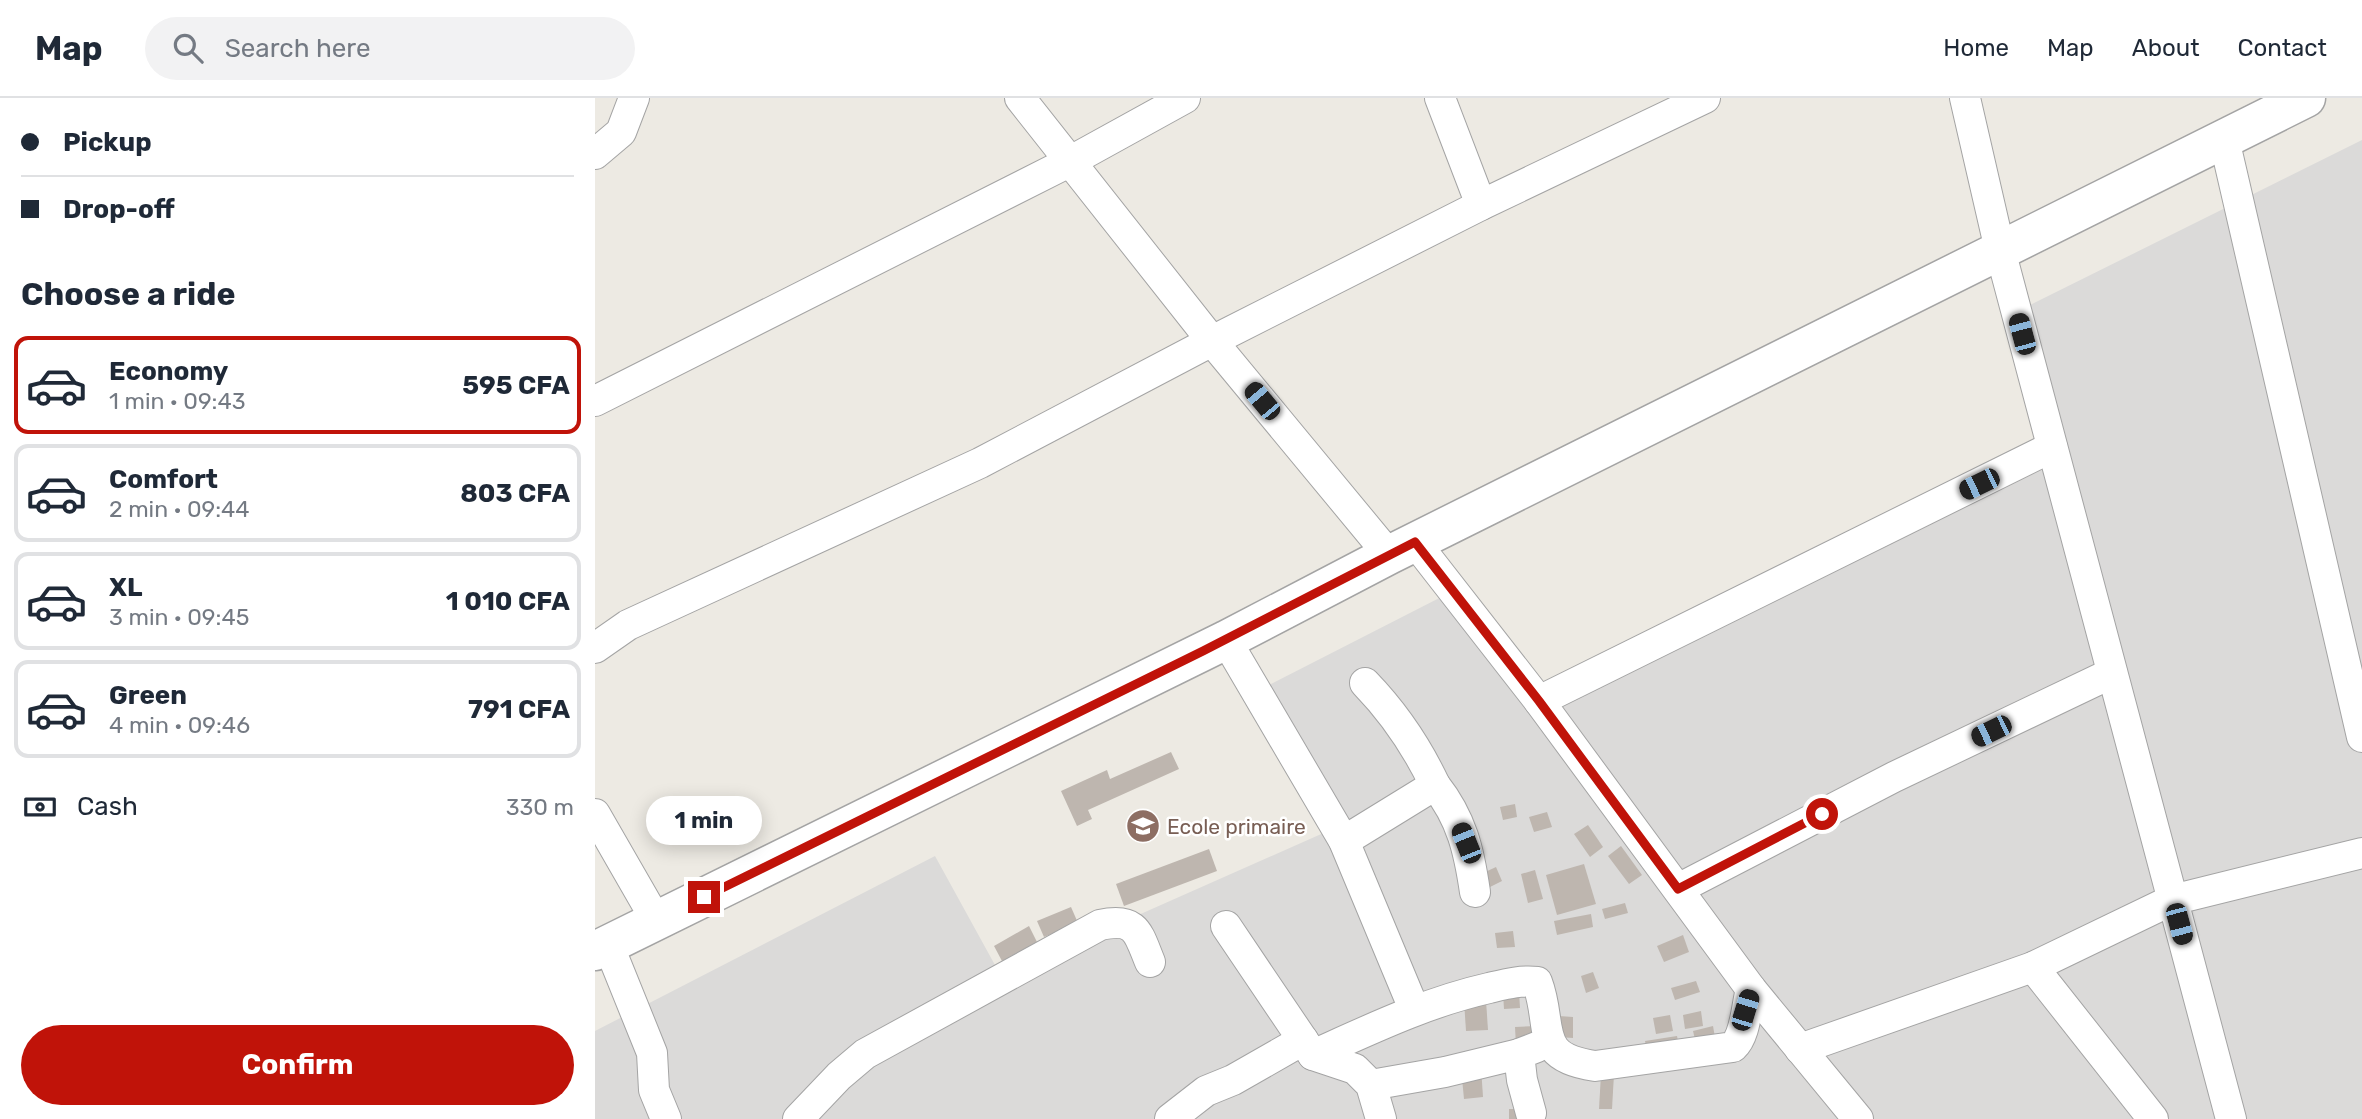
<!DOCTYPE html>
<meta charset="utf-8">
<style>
body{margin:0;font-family:Rubik,sans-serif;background:#f2f2f3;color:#1f2937;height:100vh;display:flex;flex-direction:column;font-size:26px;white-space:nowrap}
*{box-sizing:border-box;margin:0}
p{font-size:23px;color:#747a83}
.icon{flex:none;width:38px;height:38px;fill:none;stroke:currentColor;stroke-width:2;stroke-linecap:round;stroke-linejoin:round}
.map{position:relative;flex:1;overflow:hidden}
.side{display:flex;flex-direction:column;background:#fff;width:595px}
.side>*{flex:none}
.banner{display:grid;align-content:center;height:154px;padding:0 21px;background:#fff}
.end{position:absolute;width:32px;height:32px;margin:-16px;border:9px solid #c01309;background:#fff;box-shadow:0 0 0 4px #fff}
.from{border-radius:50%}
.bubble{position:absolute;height:49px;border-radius:24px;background:#fff;box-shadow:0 4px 18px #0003;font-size:23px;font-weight:700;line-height:49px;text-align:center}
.car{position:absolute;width:21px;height:42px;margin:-21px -10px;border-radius:9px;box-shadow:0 0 5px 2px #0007;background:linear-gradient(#222 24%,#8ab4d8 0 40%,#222 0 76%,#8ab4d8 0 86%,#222 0)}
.banner b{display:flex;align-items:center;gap:24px;height:66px;font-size:26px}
.banner b+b{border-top:2px solid #e0e1e3}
.banner i{width:18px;height:18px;background:#1f2937}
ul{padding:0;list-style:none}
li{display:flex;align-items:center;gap:21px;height:98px;margin:0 14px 10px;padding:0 7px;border:4px solid #e0e1e3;border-radius:14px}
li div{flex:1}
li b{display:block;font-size:26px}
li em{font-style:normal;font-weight:700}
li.active{border-color:#c01309}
li>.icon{width:63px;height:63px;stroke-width:1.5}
h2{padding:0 21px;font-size:32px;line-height:84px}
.pay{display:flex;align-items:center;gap:18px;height:77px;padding:0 21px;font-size:26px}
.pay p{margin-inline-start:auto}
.button{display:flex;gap:14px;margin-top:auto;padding:14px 21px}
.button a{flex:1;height:80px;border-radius:42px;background:#c01309;color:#fff;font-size:28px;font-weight:700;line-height:80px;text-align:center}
header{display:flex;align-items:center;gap:42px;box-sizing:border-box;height:98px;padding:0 35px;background:#fff;border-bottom:2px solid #e0e1e3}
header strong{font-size:33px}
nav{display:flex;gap:38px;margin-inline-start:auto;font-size:24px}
.search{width:490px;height:63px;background:#f2f2f3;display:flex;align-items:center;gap:18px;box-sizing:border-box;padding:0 24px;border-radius:38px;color:#747a83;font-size:26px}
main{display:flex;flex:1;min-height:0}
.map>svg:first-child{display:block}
</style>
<header>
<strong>Map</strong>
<div class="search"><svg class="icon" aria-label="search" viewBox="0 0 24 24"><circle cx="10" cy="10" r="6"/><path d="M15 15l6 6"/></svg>Search here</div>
<nav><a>Home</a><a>Map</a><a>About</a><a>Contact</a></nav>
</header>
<main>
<section class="side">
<div class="banner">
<b><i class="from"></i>Pickup</b>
<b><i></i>Drop-off</b>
</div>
<h2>Choose a ride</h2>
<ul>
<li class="active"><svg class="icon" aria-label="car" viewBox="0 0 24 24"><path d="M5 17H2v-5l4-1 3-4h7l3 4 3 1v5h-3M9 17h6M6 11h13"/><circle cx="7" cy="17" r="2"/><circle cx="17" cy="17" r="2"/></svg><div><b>Economy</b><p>1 min · 09:43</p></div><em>595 CFA</em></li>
<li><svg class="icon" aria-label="car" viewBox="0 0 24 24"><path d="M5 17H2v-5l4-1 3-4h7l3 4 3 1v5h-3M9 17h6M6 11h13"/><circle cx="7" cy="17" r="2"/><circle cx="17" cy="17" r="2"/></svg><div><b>Comfort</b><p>2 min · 09:44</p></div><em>803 CFA</em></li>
<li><svg class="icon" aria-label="car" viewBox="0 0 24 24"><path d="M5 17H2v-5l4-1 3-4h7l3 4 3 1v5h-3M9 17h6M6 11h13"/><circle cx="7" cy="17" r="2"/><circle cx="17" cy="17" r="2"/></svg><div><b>XL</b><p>3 min · 09:45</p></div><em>1 010 CFA</em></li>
<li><svg class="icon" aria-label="car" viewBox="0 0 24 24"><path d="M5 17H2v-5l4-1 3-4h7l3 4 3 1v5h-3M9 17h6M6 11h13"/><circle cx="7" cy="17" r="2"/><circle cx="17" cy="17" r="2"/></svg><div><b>Green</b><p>4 min · 09:46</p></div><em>791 CFA</em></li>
</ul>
<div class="pay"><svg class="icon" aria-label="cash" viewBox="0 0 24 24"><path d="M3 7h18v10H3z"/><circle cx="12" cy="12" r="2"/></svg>Cash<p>330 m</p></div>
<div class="button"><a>Confirm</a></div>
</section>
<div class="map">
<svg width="1767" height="1021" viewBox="0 0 1767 1021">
<rect width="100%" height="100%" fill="#edeae3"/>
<polygon fill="#dbdad9" points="1767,42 1767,1021 0,1021 0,933 340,758 406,878 751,725 670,589 858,493 944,603 1457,349 1421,214"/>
<g fill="#beb6af">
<polygon points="576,654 584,671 493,712 497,721 482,728 466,693 512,672 515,681"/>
<polygon points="920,706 922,719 908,722 905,709"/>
<polygon points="952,714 957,729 939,734 934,719"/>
<polygon points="993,727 1008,749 995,759 979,736"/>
<polygon points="1026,748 1047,777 1034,786 1013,758"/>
<polygon points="614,751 622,773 529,808 521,786"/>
<polygon points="989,766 1001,806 962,817 951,777"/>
<polygon points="901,769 907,783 893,790 886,776"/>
<polygon points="940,772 948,801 933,805 926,776"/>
<polygon points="1030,805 1033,815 1010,821 1007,811"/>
<polygon points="476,809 483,825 449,839 442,823"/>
<polygon points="996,816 998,829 962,837 959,823"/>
<polygon points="434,828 442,844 407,863 399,848"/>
<polygon points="918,833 920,849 902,850 900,835"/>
<polygon points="1088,837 1094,854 1069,864 1062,848"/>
<polygon points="998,874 1004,890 991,895 986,878"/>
<polygon points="1101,883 1105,894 1080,902 1076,890"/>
<polygon points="924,893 925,910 909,911 908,894"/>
<polygon points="891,902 893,932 871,933 869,903"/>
<polygon points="1106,913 1108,928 1090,931 1088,917"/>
<polygon points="1075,917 1078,933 1061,936 1058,920"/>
<polygon points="964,918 978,919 978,940 963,939"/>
<polygon points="942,928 943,946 921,948 920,929"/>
<polygon points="1118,928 1121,945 1102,950 1098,933"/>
<polygon points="1082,938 1085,953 1053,958 1050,943"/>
<polygon points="886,969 888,999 869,1001 866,970"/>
<polygon points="1006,976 1019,976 1017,1011 1004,1011"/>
<rect x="914" y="1011" width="16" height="10"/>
</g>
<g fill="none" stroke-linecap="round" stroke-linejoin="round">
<g stroke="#a4a4a4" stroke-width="32">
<g id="minor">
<polyline points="425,0 617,243 794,457"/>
<polyline points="845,0 886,107"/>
<polyline points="1370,0 1405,152 1636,1021"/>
<polyline points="1629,41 1767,639"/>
<polyline points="0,56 26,34 39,0"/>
<polyline points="0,303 474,64 590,0"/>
<polyline points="820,444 944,603 1156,891 1263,1021"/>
<polyline points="631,542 749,743 819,911"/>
<polyline points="0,550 33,527 385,365 617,243 886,107 1110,0"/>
<path d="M 770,585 C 800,616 822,649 840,687"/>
<polyline points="944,603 1457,349"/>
<polyline points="0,716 61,822"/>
<path d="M 749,743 L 840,687 C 867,721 874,753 880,794"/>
<polyline points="1083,791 1299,679 1517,575"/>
<polyline points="631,828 718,957 760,971 776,987 786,1021"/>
<polyline points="13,846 57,955 59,992 71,1021"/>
<polyline points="1438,869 1558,1021"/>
<polyline points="1205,951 1438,869 1577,802 1767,755"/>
<path d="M 718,957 C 776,931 832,904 894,890 C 911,886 926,882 942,884 C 959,929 937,959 1000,968 L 1138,949 C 1151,937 1151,910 1156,891"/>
<polyline points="776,987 850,974 924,956"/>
<polyline points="936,1015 927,982 924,956 942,949"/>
<path d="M 203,1021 L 244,978 L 270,956 L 505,827 C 542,819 543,835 555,864"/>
<polyline points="575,1021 611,993 638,982 708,942"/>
</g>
</g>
<g stroke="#a4a4a4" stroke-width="41">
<polyline id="tertiary" points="0,853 631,542 794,457 1711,0"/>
</g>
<use href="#minor" stroke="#fff" stroke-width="30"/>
<use href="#tertiary" stroke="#fff" stroke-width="38"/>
</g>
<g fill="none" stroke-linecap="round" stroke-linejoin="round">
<polyline stroke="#c01309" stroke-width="9" points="109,799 608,553 820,444 944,603 1083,791 1227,716"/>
</g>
<defs>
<g id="school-disc" transform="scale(1.75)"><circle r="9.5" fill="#8d6e63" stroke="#fff"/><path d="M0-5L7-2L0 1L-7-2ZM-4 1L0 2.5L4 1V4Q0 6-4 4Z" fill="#fff"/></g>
</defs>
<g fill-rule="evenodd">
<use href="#school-disc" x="548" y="728"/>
</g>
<g text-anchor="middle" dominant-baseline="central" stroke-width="5" stroke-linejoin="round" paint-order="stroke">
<g font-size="21" fill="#785e54" stroke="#fff" text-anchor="start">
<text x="572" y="728">Ecole primaire</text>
</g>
</g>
</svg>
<i class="end from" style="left:1227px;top:716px"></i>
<i class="end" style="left:109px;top:799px"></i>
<div class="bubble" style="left:51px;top:698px;width:116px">1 min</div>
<i class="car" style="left:1427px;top:236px;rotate:345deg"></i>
<i class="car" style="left:667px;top:303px;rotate:320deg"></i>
<i class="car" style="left:1384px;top:386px;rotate:244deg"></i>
<i class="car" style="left:1396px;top:633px;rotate:244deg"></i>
<i class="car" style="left:871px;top:745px;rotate:338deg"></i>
<i class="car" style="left:1584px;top:826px;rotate:165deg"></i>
<i class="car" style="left:1150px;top:912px;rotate:17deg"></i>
</div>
</main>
